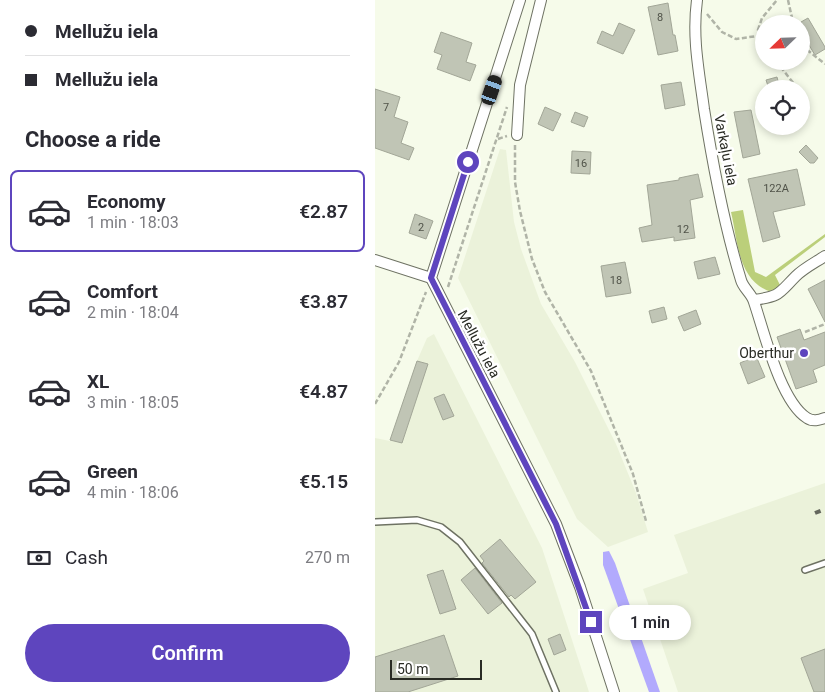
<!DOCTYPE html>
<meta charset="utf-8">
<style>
body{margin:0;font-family:Roboto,sans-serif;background:#f2f2f3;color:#2b2b33;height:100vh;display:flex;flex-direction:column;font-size:19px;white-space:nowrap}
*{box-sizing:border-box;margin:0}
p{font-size:16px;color:#7c7c81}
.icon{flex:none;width:28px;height:28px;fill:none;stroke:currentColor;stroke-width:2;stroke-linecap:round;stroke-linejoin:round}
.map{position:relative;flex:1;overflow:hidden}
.panel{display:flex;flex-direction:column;background:#fff;width:375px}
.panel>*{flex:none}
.banner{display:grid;align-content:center;height:110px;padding:0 25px;background:#fff}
.needle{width:32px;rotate:247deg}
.controls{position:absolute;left:380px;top:15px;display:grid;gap:10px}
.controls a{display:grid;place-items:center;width:55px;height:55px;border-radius:50%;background:#fff;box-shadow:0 2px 8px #0003;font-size:25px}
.scale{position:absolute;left:15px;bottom:12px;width:92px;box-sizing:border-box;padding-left:5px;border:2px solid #292b24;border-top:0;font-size:14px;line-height:18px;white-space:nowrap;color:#292b24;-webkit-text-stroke:4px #fff;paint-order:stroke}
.end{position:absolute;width:22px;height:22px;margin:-11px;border:6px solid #5e45be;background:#fff;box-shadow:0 0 0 2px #fff}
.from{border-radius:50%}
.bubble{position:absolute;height:35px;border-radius:18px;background:#fff;box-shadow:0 2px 8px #0003;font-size:16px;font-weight:600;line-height:35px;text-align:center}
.car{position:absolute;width:15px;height:30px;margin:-15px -8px;border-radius:6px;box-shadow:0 0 4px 1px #0007;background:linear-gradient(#222 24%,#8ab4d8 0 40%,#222 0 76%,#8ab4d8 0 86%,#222 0)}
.banner b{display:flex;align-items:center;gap:18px;height:48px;font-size:19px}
.banner b+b{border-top:1px solid #e1e1e2}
.banner i{width:12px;height:12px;background:#2b2b33}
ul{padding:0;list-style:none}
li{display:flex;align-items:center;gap:15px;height:82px;margin:0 10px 8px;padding:0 15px;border:2px solid transparent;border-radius:8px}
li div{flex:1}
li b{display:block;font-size:19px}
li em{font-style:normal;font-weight:600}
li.current{border-color:#5e45be}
li>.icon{width:45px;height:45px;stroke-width:1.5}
h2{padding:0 25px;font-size:22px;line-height:60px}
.pay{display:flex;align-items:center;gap:12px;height:55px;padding:0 25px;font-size:19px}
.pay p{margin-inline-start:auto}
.action{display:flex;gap:10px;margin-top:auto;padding:10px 25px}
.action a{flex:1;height:58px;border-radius:30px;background:#5e45be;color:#fff;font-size:20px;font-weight:600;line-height:58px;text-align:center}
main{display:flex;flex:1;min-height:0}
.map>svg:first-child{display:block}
</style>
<main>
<section class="panel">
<div class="banner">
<b><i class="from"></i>Mellužu iela</b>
<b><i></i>Mellužu iela</b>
</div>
<h2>Choose a ride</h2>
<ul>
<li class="current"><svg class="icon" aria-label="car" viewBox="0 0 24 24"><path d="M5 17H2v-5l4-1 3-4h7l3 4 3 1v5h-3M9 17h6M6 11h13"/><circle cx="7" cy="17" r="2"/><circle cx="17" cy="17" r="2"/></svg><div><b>Economy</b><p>1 min · 18:03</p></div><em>€2.87</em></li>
<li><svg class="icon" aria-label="car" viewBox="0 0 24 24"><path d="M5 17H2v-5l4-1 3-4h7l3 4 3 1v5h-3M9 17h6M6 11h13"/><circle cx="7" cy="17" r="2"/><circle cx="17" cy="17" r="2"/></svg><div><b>Comfort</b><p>2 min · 18:04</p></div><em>€3.87</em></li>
<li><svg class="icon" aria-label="car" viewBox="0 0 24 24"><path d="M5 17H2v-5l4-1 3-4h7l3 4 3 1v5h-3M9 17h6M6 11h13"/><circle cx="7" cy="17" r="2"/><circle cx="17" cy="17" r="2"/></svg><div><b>XL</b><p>3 min · 18:05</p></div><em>€4.87</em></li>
<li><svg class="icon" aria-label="car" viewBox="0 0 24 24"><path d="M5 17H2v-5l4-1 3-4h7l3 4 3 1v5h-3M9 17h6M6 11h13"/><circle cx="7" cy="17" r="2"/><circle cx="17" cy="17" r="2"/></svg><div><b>Green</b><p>4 min · 18:06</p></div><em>€5.15</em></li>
</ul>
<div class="pay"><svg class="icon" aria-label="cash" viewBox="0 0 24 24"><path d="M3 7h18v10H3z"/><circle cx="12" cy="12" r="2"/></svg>Cash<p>270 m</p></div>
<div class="action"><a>Confirm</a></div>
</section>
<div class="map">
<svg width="450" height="692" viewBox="0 0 450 692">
<rect width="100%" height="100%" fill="#f6fbea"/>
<g fill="#ebf2da">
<polygon points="125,149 131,150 139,222 146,249 166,304 200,362 241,444 261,493 273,532 233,547 202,519 83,278"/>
<polygon points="59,334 167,548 214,692 0,692 0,438 15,441 42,361 52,338"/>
<polygon points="450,483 450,692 303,692 268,589 313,573 299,535"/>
</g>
<path fill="#bbcf7a" d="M 368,210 L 380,272 L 391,277 L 450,234 L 450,237 L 400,275 L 405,285 L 396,292 C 363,281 363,242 356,212 Z"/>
<polygon fill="#b2aafd" points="234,551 240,563 285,692 274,692 228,565 228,552"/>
<g fill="#c0c5b5" stroke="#a2a697">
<polygon points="293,3 298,35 300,35 303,51 283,55 273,7"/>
<polygon points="433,18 450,47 450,49 440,55 426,32 426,22"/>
<polygon points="244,23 260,30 248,54 222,43 227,31 238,36"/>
<polygon points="66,32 97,43 91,62 101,65 95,81 62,69 67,55 59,52"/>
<polygon points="402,77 405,89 394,89 391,80"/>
<polygon points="306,82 310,105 290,109 286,85"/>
<polygon points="0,89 25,97 19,117 33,122 26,143 39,148 34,160 0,148"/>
<polygon points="170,107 186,114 178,131 163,124"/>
<polygon points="376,110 385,154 368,158 359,112"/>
<polygon points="200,112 213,117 209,127 196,122"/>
<polygon points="431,145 443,158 439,163 435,163 424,152"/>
<polygon points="197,151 216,152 215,174 196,173"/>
<polygon points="422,169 430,205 398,212 405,237 388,242 373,179"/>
<polygon points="323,174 328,197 315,200 320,238 299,241 299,237 267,242 264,228 277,225 272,185 304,180 304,178"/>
<polygon points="40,214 58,221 51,239 34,233"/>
<polygon points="340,257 345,274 323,279 319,262"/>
<polygon points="250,262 256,293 231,297 226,266"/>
<polygon points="450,280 450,322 433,289"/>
<polygon points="289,307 292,319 277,323 274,311"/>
<polygon points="321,310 326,324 309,331 303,317"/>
<polygon points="425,329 429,340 450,332 450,365 438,370 442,382 421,389 402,337"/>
<polygon points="381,356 390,377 373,384 365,363"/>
<polygon points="42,361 53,364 27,443 15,440"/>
<polygon points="69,394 79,416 68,420 59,398"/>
<polygon points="125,539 161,582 140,599 136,595 134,597 107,563 109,561 105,556"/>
<polygon points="100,568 127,603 113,614 86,580"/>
<polygon points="68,570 81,609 65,614 52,575"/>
<polygon points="185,634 191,650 179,655 173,639"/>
<polygon points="69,635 83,676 33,692 0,692 0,657"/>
<polygon points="450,649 450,692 439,692 426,658"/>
</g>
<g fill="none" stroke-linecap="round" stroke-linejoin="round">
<g stroke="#6e7263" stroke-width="8">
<g id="lane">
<polyline points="0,522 42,520 66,527 85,542 157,634 181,692"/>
<polyline points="430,570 450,563"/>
</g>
</g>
<g stroke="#6e7263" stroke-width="12">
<g id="street">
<polyline points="145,0 56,278 181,524 205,587 239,692"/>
<path d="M 322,0 C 317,38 324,71 329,109 C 338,166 349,225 366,280 C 368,288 377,294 379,302 C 389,331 405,401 432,418 C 438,422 444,420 450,418"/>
<polyline points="142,135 145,85 166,0"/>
<polyline points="0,260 56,278"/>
<path d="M 379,300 C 406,296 403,294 421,276 C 429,268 441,262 450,256"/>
</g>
</g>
<g stroke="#b0b4a7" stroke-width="2.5" stroke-dasharray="5 2.5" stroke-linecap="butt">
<polyline points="413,0 417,18 415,24"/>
<polyline points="332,14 347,32 361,39 389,35"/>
<polyline points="389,44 383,30 387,18 402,0"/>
<polyline points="426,45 450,64"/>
<polyline points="401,61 423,89"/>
<polyline points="123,139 132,136"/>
<polyline points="140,145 140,182 145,211 157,259 170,292 216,371 258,474 271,521"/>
<polyline points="73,287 132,107"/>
<polyline points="430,332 450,324"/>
<polyline points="0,404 24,362 51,292"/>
</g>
<use href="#lane" stroke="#fff" stroke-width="5"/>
<use href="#street" stroke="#fff" stroke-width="10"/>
<polyline stroke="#64675d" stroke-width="4" stroke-dasharray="6 6" stroke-linecap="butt" points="440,513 450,509"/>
</g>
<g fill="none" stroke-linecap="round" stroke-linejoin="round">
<polyline stroke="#5e45be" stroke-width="6" points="93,162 56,278 181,524 216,622"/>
</g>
<circle fill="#5e45be" stroke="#fff" stroke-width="2" cx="429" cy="353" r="5"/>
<g text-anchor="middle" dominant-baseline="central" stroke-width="5" stroke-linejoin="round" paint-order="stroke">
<g font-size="11" fill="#4f5248">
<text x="285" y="17">8</text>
<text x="11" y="107">7</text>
<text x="206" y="163">16</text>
<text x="401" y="188">122A</text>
<text x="46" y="227">2</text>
<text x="308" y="229">12</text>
<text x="241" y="280">18</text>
</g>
<g font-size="14" fill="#292b24" stroke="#fff">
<text transform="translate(351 150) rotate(79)">Varkaļu iela</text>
<text transform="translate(104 344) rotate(62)">Mellužu iela</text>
</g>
<g font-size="14" fill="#292b24" stroke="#fff" text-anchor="end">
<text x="419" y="353">Oberthur</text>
</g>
</g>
</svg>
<div class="controls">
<a><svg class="needle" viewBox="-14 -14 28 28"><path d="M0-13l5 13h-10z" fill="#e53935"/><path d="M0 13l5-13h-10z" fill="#7c7c81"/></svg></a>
<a><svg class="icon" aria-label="locate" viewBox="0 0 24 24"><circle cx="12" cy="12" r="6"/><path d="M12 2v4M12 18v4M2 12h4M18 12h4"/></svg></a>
</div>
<div class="scale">50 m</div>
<i class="end from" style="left:93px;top:162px"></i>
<i class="end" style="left:216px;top:622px"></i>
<div class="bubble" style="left:234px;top:605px;width:82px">1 min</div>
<i class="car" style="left:117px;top:90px;rotate:19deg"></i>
</div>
</main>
